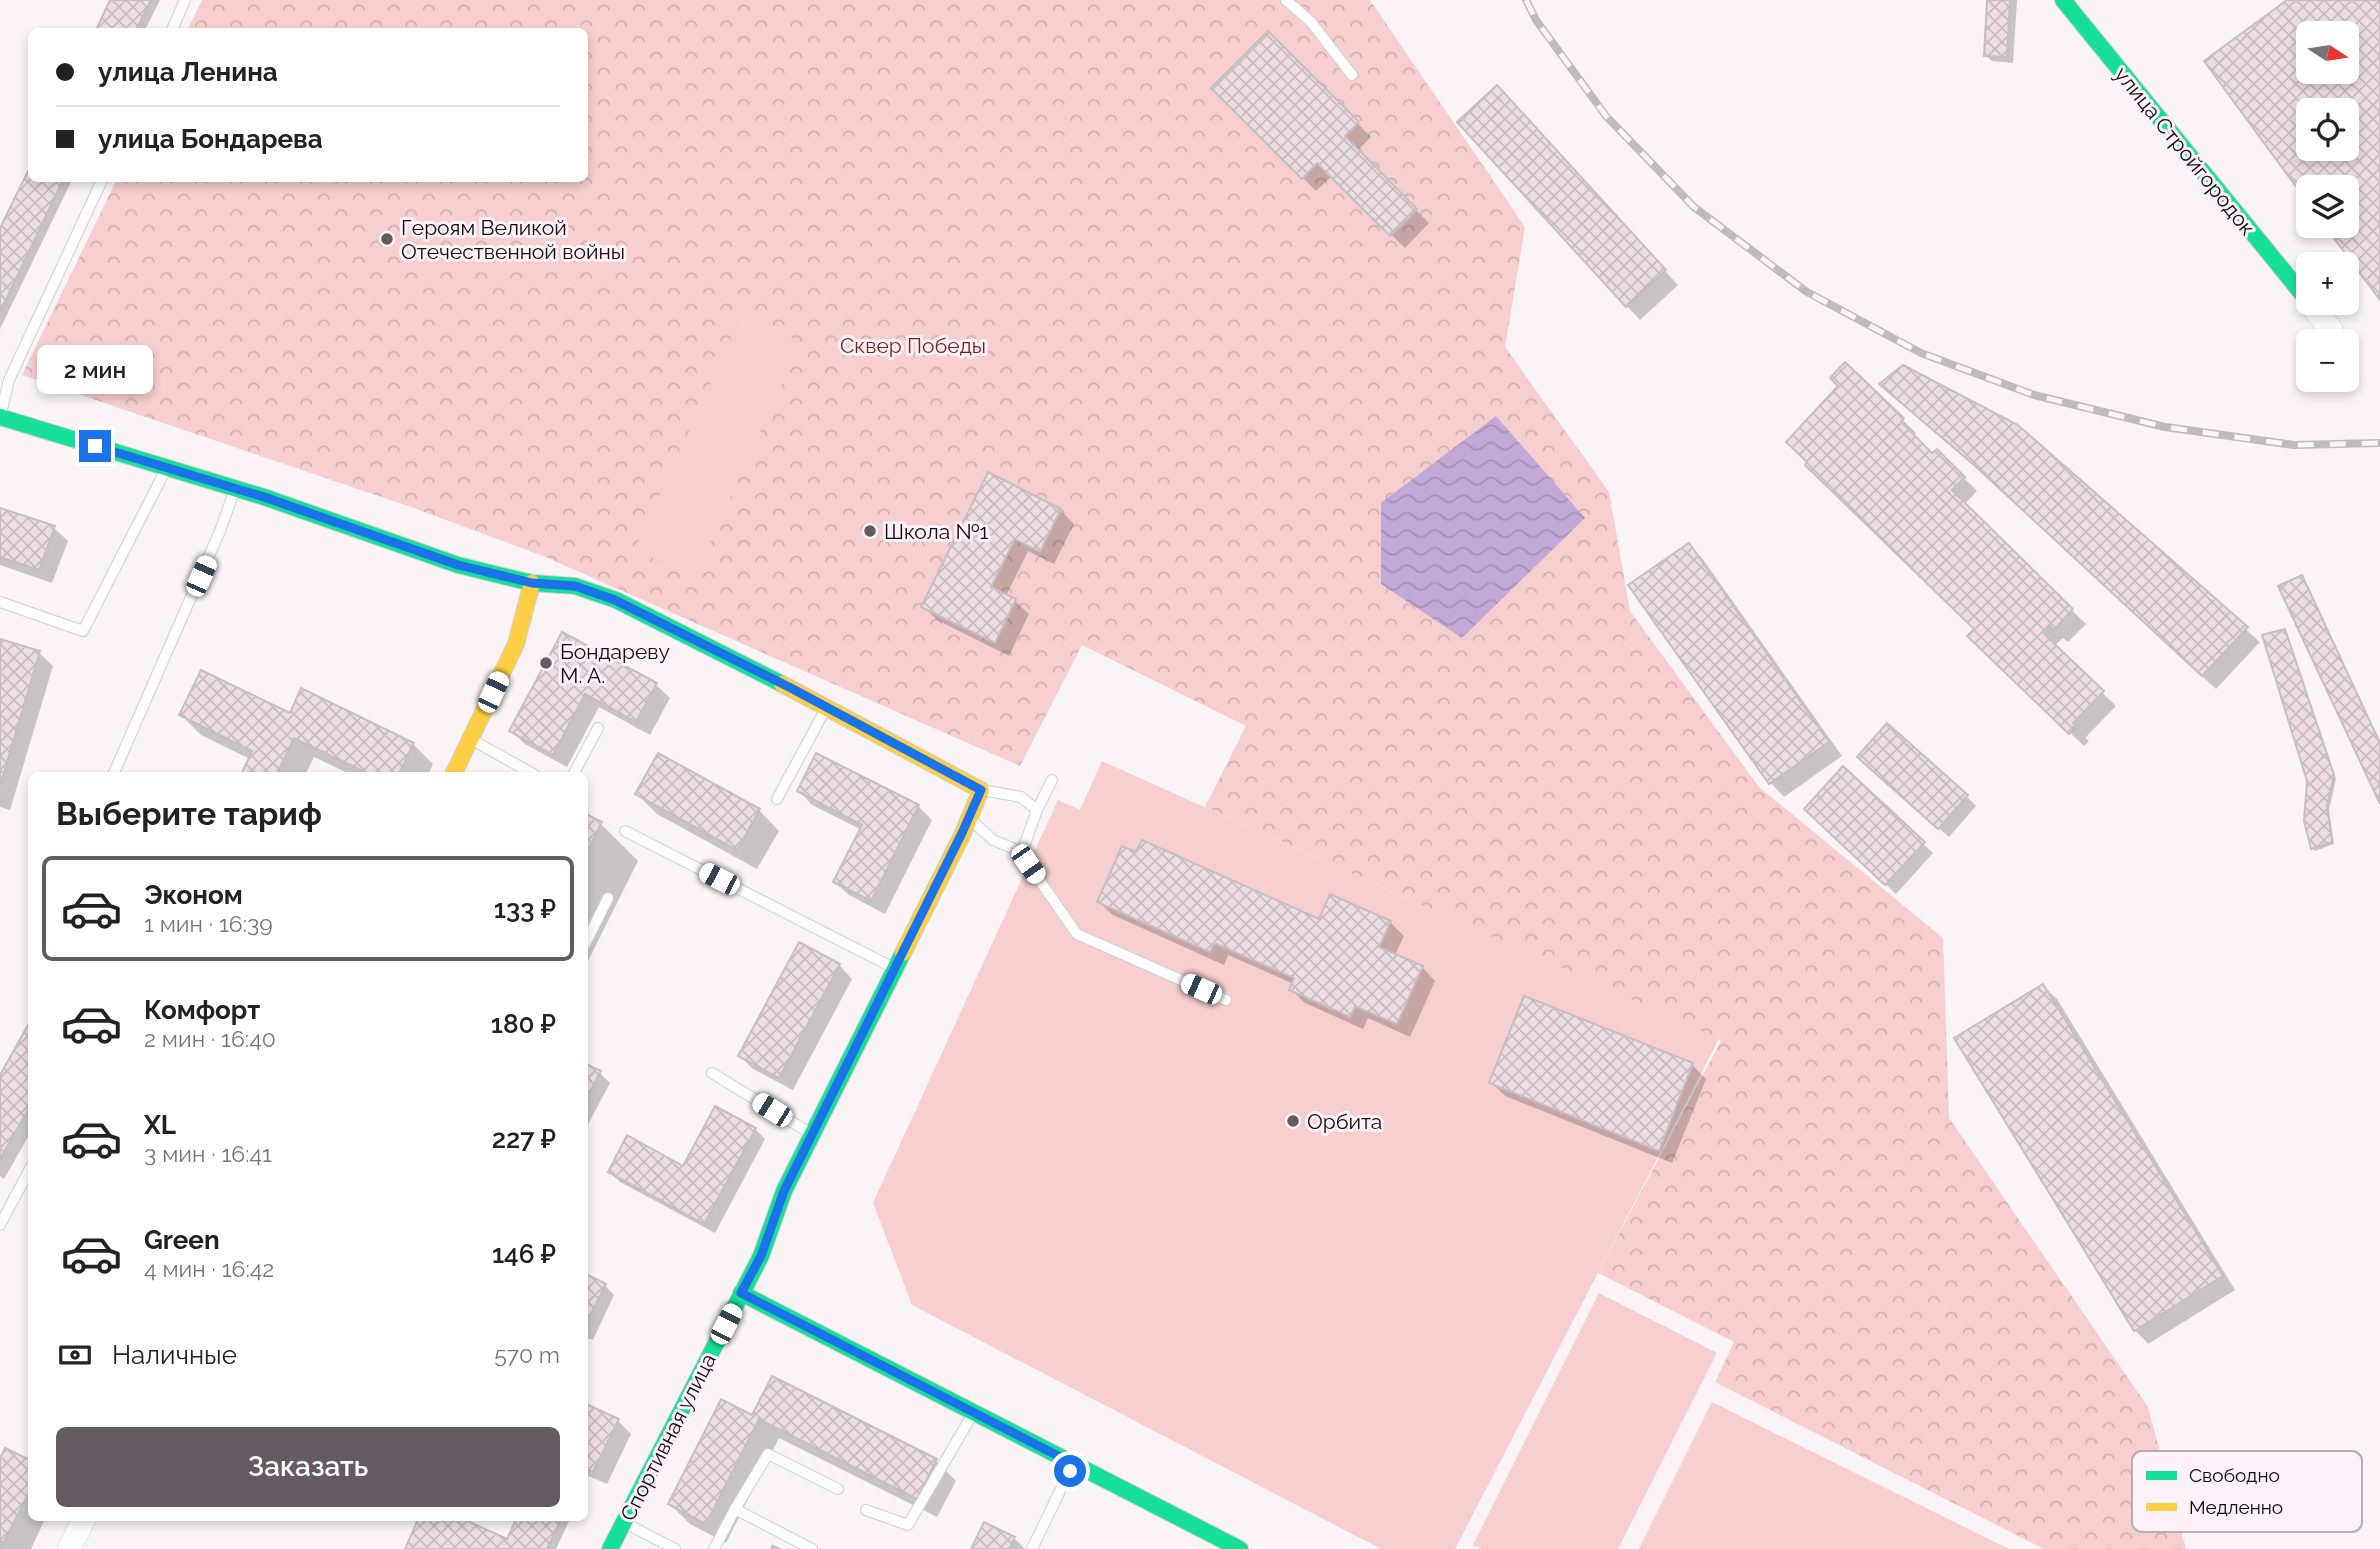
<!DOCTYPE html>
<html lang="ru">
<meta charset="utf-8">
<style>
body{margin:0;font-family:Raleway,sans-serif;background:#f2f2f2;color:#222;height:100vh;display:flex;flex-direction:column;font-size:26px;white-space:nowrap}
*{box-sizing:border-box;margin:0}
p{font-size:23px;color:#767676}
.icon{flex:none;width:38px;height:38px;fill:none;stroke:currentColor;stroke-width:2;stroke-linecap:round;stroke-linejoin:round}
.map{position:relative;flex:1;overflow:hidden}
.side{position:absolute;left:28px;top:772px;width:560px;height:749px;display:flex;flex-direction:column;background:#fff;border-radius:10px;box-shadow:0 4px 10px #0003}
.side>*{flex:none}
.top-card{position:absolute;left:28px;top:28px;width:560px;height:154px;border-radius:10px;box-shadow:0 4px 10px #0003;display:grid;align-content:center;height:154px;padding:0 28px;background:#fff}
.needle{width:46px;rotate:102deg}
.fabs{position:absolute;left:2296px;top:21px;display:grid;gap:14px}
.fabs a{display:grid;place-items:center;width:63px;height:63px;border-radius:10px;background:#fff;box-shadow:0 4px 10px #0003;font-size:35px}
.end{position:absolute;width:32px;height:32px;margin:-16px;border:9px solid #1a73e8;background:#fff;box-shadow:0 0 0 4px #fff}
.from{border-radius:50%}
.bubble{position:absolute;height:49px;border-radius:10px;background:#fff;box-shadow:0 4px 10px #0003;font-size:23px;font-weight:600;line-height:49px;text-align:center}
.car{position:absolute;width:21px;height:42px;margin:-21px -10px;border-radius:9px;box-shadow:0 0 5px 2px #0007;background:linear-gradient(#fff 24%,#345 0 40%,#fff 0 76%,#345 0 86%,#fff 0)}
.top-card b{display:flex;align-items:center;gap:24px;height:66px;font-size:26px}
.top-card b+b{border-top:2px solid #e0e0e0}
.top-card i{width:18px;height:18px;background:#222}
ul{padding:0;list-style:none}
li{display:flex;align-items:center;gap:21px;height:105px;margin:0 14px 10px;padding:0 14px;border:4px solid transparent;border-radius:10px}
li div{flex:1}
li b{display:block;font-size:26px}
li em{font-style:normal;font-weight:600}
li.on{border-color:#635b60}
li>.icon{width:63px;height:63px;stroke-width:1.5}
h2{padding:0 28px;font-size:32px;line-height:84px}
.pay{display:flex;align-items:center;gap:18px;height:77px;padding:0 28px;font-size:26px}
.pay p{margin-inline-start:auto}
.button{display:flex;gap:14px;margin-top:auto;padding:14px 28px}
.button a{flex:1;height:80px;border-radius:10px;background:#635b60;color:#fff;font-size:28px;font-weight:600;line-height:80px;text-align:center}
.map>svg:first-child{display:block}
</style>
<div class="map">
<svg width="2380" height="1549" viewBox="0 0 2380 1549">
<defs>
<pattern id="park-crowns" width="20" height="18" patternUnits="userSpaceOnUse" patternTransform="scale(1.75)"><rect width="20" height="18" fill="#f6cecd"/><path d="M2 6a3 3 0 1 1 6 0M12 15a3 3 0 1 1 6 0" fill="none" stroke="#d2b0af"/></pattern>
<pattern id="water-waves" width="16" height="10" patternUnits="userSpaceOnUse" patternTransform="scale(1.75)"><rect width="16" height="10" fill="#c1a9d7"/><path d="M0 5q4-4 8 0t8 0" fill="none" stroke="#a590b7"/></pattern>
<pattern id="building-cross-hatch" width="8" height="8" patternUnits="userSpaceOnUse" patternTransform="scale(1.75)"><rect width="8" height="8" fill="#ecdde2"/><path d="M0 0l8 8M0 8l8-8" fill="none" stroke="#c9bcc1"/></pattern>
</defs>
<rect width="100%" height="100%" fill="#faf4f7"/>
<polygon fill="url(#park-crowns)" points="202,0 1370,0 1525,227 1505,347 1609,492 1630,611 1759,787 1943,938 1949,1118 2148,1407 2186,1549 2044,1549 1715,1382 1734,1342 1598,1273 1721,1041 1205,807 1246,726 1082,645 1020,766 543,556 411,507 22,375 117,179 584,178 584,32 187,31"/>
<g fill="#f6cecd">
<polygon points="742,315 801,342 695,576 635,549"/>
<polygon points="1102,761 1719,1039 1455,1549 1381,1549 912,1305 873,1203 1058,800 1080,810"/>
<polygon points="1599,1293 1717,1353 1618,1549 1482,1549 1473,1545"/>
<polygon points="1712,1402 2009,1549 1639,1549"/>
</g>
<polygon fill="url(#water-waves)" points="1496,416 1585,518 1462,638 1381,584 1381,503"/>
<g fill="#0003" fill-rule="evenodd">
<polygon points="112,0 160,0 144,32 97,32"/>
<polygon points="1989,0 2017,0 2013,63 1992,61 1985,55"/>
<path d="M 2290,0 L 2380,0 L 2380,297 L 2328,226 L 2347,226 L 2347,187 L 2308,187 L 2308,200 L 2207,62 ZM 2308,33 L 2347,33 L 2347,72 L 2308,72 ZM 2308,110 L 2347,110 L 2347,149 L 2308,149 Z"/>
<polygon points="1268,34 1371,137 1357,151 1429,223 1405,248 1332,176 1316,191 1213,88"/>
<polygon points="1511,101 1678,285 1640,320 1627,306"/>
<polygon points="32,178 73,178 0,329 0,232"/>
<polygon points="1845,364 1916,433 1913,436 1932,455 1937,451 1977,491 1964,505 2086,624 2068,642 2063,638 2054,646 2116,706 2085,738 2089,741 2084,746 1983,650 1976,629 1841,386"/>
<polygon points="2017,426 2260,642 2216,689 1990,478"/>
<polygon points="988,475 1060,510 1074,524 1054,564 1028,551 1006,596 1015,601 1029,614 1009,656 937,620 924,607"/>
<polygon points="0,510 54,528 68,541 52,583 0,565"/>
<polygon points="1688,545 1702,558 1842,756 1784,797 1771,783 1631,586"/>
<polygon points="2285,630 2336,779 2329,810 2334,844 2315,851 2312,848 2309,781"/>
<polygon points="563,634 656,685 670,698 650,735 599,707 567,767 525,744 511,731"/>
<polygon points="0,641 39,653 53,666 10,810 0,807"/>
<polygon points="181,715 291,715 413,744 433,764 428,775 352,775 314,757 305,775 243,775 250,759 201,735"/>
<polygon points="817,755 918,806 932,820 885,914 849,895 835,882 862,830 812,805 799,791"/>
<polygon points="1869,767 1966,796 1976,806 1949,837"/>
<polygon points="1844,769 1933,853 1896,894 1816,819"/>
<polygon points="637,794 759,810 779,831 757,869 657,814"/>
<polygon points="584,815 601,824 638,861 584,969"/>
<polygon points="1099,902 1320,921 1390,922 1404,936 1395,955 1422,967 1435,981 1410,1037 1368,1018 1363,1029 1305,1003 1291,989 1294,984 1228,955 1224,965 1113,915"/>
<polygon points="839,965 852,979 793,1090 753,1069 740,1056"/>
<polygon points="2043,986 2057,999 2235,1290 2148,1344 2135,1330"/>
<polygon points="1525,998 1692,1065 1706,1079 1672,1163 1505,1096 1492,1083"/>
<polygon points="32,1029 32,1130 4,1179 0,1176 0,1079"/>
<polygon points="584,1065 600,1073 610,1083 584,1132"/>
<polygon points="755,1129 765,1139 715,1233 620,1182 610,1172 684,1168"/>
<polygon points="584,1275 605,1285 614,1295 593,1340 584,1337"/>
<polygon points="773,1378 936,1461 956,1481 937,1517 779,1438 726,1543 690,1524 670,1504 753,1418"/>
<polygon points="584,1405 618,1421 631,1434 607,1484 584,1474"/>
<polygon points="0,1462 32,1463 32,1517 46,1517 31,1549 0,1549"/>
<polygon points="421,1517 468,1517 466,1522 508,1542 519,1517 571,1517 556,1549 407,1549"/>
<polygon points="1014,1538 1025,1549 973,1549"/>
<polygon points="772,1544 782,1549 770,1549"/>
</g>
<g fill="url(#building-cross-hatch)" stroke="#c6bec1" stroke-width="2" fill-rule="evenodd">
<polygon points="110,0 151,0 135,32 95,32"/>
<polygon points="1987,0 2010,0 2007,57 1984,56"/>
<path d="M 2287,0 L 2380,0 L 2380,300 L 2325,226 L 2347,226 L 2347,187 L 2308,187 L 2308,203 L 2204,61 ZM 2308,33 L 2347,33 L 2347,72 L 2308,72 ZM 2308,110 L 2347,110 L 2347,149 L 2308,149 Z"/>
<polygon points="1268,31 1359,122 1345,136 1417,209 1390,236 1317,163 1302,179 1211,88"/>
<polygon points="1497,85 1666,270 1626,307 1457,122"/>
<polygon points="32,163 32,178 64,178 0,312 0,228"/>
<polygon points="1845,362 1904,418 1901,422 1932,453 1937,449 1965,477 1952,490 2073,609 2054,630 2049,625 2042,632 2104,691 2073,723 2077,726 2069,734 1967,636 1974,629 1805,465 1807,462 1786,442 1838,386 1830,378"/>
<polygon points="1903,365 2018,425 2248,627 2202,676 1974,465 1879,384"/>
<polygon points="988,472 1061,509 1040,552 1015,539 991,587 1016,599 995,643 921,607"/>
<polygon points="0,508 55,526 39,570 0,557"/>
<polygon points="1689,543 1829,742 1769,784 1628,585"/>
<polygon points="2302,575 2380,743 2380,804 2278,586"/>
<polygon points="2285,629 2334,775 2327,806 2332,842 2311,849 2304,821 2307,781 2262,635"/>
<polygon points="562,632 657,683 636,722 585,694 553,755 509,731"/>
<polygon points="0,639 40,651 0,786"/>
<polygon points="201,670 290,713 301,688 414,743 398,775 371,775 294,738 276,775 241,775 252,751 179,715"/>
<polygon points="1887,723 1968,795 1938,829 1857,757"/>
<polygon points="658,753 760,809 737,850 635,794"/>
<polygon points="816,753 919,805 871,901 833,882 862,825 797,791"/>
<polygon points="1843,766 1925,842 1885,885 1804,809"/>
<polygon points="584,813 602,822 584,857"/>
<polygon points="1142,840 1319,919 1330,894 1391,921 1379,947 1423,966 1397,1024 1355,1006 1350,1017 1289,990 1294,978 1214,943 1210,952 1097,902 1122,846 1136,852"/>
<polygon points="799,942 840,964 779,1078 738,1056"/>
<polygon points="2043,984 2223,1276 2134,1331 1954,1038"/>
<polygon points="1524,996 1693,1063 1659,1151 1489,1083"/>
<polygon points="28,1025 32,1027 32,1103 0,1159 0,1075"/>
<polygon points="584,1063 601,1071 584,1103"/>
<polygon points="715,1106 756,1128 704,1224 608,1172 627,1135 683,1166"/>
<polygon points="584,1273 606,1284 584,1327"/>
<polygon points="772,1376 937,1459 917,1499 759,1419 706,1524 668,1504 721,1399 752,1415"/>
<polygon points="584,1403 619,1419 593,1472 584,1468"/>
<polygon points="5,1448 32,1461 32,1487 0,1549 0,1458"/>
<polygon points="419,1517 459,1517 507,1539 517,1517 562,1517 547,1549 405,1549"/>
<polygon points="984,1522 1015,1537 1009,1549 971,1549"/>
</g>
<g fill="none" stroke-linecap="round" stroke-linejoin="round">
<g stroke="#d4ccd0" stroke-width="12">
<g id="lane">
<polyline points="1286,0 1311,22 1352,75"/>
<polyline points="171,32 185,0"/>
<polyline points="1,413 9,380 103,178"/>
<polyline points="0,602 83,631 165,471"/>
<polyline points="474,741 535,775"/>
<polyline points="113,775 220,531 234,492"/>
<polyline points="573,775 598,728"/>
<polyline points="777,799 825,710"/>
<polyline points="1037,810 1052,780"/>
<polyline points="971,820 993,840 1022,852 1037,810 1021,797 982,790"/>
<polyline points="625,831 892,967"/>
<polyline points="1022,852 1028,864 1077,934 1226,1000"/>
<polyline points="584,946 608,898"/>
<polyline points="712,1073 810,1133"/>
<polyline points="0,1225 32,1165"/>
<polyline points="735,1509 768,1454 838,1489"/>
<polyline points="866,1510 908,1525 972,1415"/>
<polyline points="625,1523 675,1549"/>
<polyline points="714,1549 735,1509 812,1549"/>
<polyline points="1032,1549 1072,1466"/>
</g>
</g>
<g stroke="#d4ccd0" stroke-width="24">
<g id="street">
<polyline points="2309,303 2331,329 2334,341"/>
<polyline points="69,1549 85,1517"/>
</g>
</g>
<g stroke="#d4ccd0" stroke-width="18">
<g id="fast">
<polyline points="2063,0 2308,301"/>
<polyline points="0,417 264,497 458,565 532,583 575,586 616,600 782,684"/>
<polyline points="741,1293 1240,1549"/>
<polyline points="610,1549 761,1256 784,1191 903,953"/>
</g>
</g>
<g stroke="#d4ccd0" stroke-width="18">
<g id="slow">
<polyline points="782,684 981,790 963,833 903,953"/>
<polyline points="453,775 516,644 532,583"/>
</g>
</g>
<use href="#lane" stroke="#fefdfe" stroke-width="10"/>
<use href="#street" stroke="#fefdfe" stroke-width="23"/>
<use href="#fast" stroke="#16e098" stroke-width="16"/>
<use href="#slow" stroke="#ffcf43" stroke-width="16"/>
<g stroke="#bdbbbc" stroke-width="8">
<polyline id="rail" points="1526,0 1536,20 1606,116 1694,207 1807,292 1921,353 2034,395 2165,427 2294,445 2380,443"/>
</g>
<use href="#rail" stroke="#fcf2f7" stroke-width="5" stroke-dasharray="16" stroke-linecap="butt"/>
</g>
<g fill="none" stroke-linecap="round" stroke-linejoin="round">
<polyline stroke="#1a73e8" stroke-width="9" points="95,446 264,497 458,565 532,583 575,586 615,600 789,687 981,790 962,833 784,1191 761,1256 741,1293 1074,1464 1070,1471"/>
</g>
<g fill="#635b60" stroke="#fcf2f7" stroke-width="2.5">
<circle cx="387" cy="239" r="7"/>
<circle cx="870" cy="531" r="7"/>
<circle cx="546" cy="663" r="7"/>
<circle cx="1293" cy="1121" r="7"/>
</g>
<g text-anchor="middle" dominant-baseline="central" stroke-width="6" stroke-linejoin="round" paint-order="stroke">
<g font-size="21" fill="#11090e" stroke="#fcf2f7">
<text transform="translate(2185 151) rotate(51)">улица Стройгородок</text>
<text transform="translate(668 1437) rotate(-63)">Спортивная улица</text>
</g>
<g font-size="21" fill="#11090e" stroke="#fcf2f7" text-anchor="start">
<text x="401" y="227">Героям Великой<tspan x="401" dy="24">Отечественной войны</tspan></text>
<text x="884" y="531">Школа №1</text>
<text x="560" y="651">Бондареву<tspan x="560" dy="24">М. А.</tspan></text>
<text x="1307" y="1121">Орбита</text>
</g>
<g font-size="21" fill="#7b1d23" stroke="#fcf2f7">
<text x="913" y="345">Сквер Победы</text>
</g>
</g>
<rect x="2132" y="1451" width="230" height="81" rx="10" fill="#fcf2f7" stroke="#b6acb1" stroke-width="2"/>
<rect x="2146" y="1471" width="31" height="9" fill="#16e098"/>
<rect x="2146" y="1503" width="31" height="8" fill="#ffcf43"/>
<g font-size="19" fill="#11090e">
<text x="2189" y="1482">Свободно</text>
<text x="2189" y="1514">Медленно</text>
</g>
</svg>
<div class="fabs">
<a><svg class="needle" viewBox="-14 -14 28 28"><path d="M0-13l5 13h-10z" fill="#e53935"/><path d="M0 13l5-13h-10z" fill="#767676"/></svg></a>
<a><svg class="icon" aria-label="locate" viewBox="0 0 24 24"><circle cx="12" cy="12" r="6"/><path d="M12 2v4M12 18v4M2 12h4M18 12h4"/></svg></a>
<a><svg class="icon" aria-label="layers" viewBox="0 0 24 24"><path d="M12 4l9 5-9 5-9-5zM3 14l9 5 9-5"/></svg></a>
<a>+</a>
<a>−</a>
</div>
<i class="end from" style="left:1070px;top:1471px"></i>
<i class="end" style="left:95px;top:446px"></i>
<div class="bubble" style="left:37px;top:345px;width:116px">2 мин</div>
<i class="car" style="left:201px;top:576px;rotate:24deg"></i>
<i class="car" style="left:493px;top:692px;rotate:25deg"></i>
<i class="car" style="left:1028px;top:864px;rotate:145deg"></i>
<i class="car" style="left:719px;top:879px;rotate:297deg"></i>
<i class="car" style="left:1201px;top:989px;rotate:294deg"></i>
<i class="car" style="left:772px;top:1110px;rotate:302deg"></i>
<i class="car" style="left:726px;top:1324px;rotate:27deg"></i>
<div class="top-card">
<b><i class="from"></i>улица Ленина</b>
<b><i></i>улица Бондарева</b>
</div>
<section class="side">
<h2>Выберите тариф</h2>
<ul>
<li class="on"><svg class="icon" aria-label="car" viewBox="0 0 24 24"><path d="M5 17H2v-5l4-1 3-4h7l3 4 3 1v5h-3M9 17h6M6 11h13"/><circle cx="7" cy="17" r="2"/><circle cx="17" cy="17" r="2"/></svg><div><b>Эконом</b><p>1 мин · 16:39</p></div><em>133 ₽</em></li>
<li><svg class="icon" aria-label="car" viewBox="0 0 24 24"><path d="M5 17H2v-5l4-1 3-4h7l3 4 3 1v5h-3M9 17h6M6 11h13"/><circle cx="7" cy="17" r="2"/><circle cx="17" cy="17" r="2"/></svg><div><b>Комфорт</b><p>2 мин · 16:40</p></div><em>180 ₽</em></li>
<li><svg class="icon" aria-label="car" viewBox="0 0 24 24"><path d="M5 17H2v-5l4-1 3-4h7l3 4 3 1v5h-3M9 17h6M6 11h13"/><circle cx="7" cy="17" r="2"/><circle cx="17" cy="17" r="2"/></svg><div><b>XL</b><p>3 мин · 16:41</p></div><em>227 ₽</em></li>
<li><svg class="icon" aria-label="car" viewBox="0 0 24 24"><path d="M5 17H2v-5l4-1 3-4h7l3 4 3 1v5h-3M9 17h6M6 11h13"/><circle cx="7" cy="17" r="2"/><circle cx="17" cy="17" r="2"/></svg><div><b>Green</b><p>4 мин · 16:42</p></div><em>146 ₽</em></li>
</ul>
<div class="pay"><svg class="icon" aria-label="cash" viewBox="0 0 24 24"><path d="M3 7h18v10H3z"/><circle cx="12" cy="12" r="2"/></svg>Наличные<p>570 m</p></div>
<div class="button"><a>Заказать</a></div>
</section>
</div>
